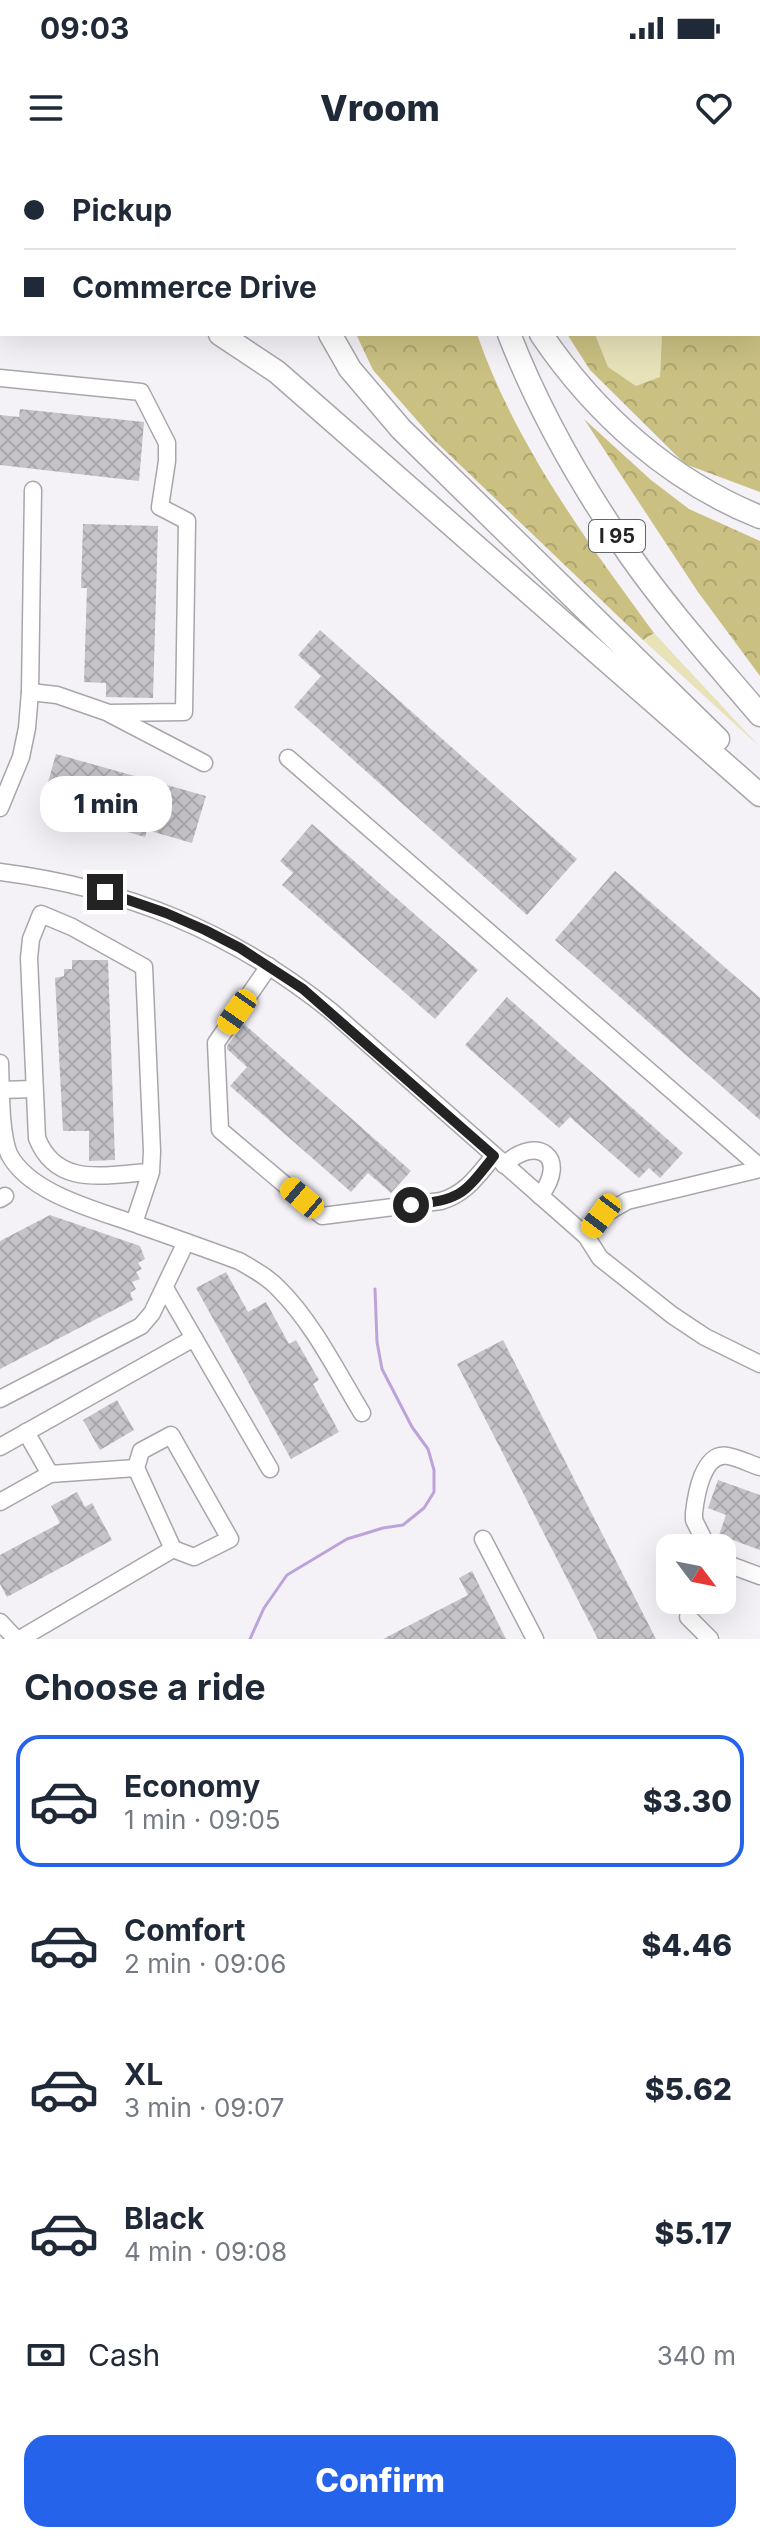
<!DOCTYPE html>
<meta charset="utf-8">
<style>
body{margin:0;font-family:Inter,sans-serif;background:#f6f6f7;color:#1f2937;height:100vh;display:flex;flex-direction:column;font-size:30px;white-space:nowrap}
*{box-sizing:border-box;margin:0}
p{font-size:26px;color:#747a83}
.icon{flex:none;width:44px;height:44px;fill:none;stroke:currentColor;stroke-width:2;stroke-linecap:round;stroke-linejoin:round}
.map{position:relative;height:1479px;overflow:hidden}
.sheet{display:flex;flex-direction:column;background:#fff;flex:1}
.sheet>*{flex:none}
.banner{position:absolute;left:0px;top:0px;width:760px;height:176px;box-shadow:0 8px 32px #0002;display:grid;align-content:center;height:176px;padding:0 24px;background:#fff}
.needle{width:52px;rotate:122deg}
.fabs{position:absolute;left:656px;top:1374px;display:grid;gap:16px}
.fabs a{display:grid;place-items:center;width:80px;height:80px;border-radius:16px;background:#fff;box-shadow:0 8px 32px #0002;font-size:40px}
.end{position:absolute;width:36px;height:36px;margin:-18px;border:10px solid #232324;background:#fff;box-shadow:0 0 0 4px #fff}
.from{border-radius:50%}
.bubble{position:absolute;height:56px;border-radius:24px;background:#fff;box-shadow:0 8px 32px #0002;font-size:26px;font-weight:800;line-height:56px;text-align:center}
.car{position:absolute;width:24px;height:48px;margin:-24px -12px;border-radius:10px;box-shadow:0 0 6px 2px #0007;background:linear-gradient(#f5c518 24%,#345 0 40%,#f5c518 0 76%,#345 0 86%,#f5c518 0)}
.banner b{display:flex;align-items:center;gap:28px;height:76px;font-size:30px}
.banner b+b{border-top:2px solid #e0e1e3}
.banner i{width:20px;height:20px;background:#1f2937}
ul{padding:0;list-style:none}
li{display:flex;align-items:center;gap:24px;height:132px;margin:0 16px 12px;padding:0 8px;border:4px solid transparent;border-radius:24px}
li div{flex:1}
li b{display:block;font-size:30px}
li em{font-style:normal;font-weight:800}
li.on{border-color:#2563eb}
li>.icon{width:72px;height:72px;stroke-width:1.5}
h2{padding:0 24px;font-size:36px;line-height:96px}
.pay{display:flex;align-items:center;gap:20px;height:88px;padding:0 24px;font-size:30px}
.pay p{margin-inline-start:auto}
.action{display:flex;gap:16px;margin-top:auto;padding:16px 24px}
.action a{flex:1;height:92px;border-radius:24px;background:#2563eb;color:#fff;font-size:32px;font-weight:800;line-height:92px;text-align:center}
.status{display:flex;justify-content:space-between;align-items:center;height:56px;padding:0 40px;background:#fff;direction:ltr}
.status svg{height:22px;fill:currentColor}
header{display:flex;justify-content:space-between;align-items:center;height:104px;padding:0 24px;background:#fff;font-size:36px;font-weight:800}
.map>svg:first-child{display:block}
</style>
<div class="status"><b>09:03</b><svg viewBox="0 0 49 12"><path d="M0 12V9h3v3zM5 12V6h3v6zM10 12V3h3v9zM15 12V0h3v12zM26 1h20v11H26zM47 4h2v5h-2z"/></svg></div>
<header><svg class="icon" aria-label="menu" viewBox="0 0 24 24"><path d="M4 6h16M4 12h16M4 18h16"/></svg>Vroom<svg class="icon" aria-label="heart" viewBox="0 0 24 24"><path d="M12 20l-8-8c-3-5 5-10 8-4 3-6 11-1 8 4z"/></svg></header>
<div class="map">
<svg width="760" height="1479" viewBox="0 0 760 1479">
<defs>
<pattern id="forest-crowns" width="20" height="18" patternUnits="userSpaceOnUse" patternTransform="scale(2)"><rect width="20" height="18" fill="#c9c082"/><path d="M2 6a3 3 0 1 1 6 0M12 15a3 3 0 1 1 6 0" fill="none" stroke="#aca570"/></pattern>
<pattern id="building-cross-hatch" width="8" height="8" patternUnits="userSpaceOnUse" patternTransform="scale(2)"><rect width="8" height="8" fill="#c5c3c8"/><path d="M0 0l8 8M0 8l8-8" fill="none" stroke="#a9a7ac"/></pattern>
</defs>
<rect width="100%" height="100%" fill="#f4f2f7"/>
<g fill="#e8e2b9">
<polygon points="49,0 264,0 264,2 50,2"/>
<polygon points="595,174 662,174 660,218 636,226 608,208"/>
<polygon points="654,473 760,587 643,480"/>
</g>
<g fill="url(#forest-crowns)">
<polygon points="758,73 760,76 760,332 685,304 590,210 567,174 595,174 608,207 636,226 660,217 662,174 758,174"/>
<path d="M 356,174 L 477,174 C 515,284 586,380 654,473 L 643,480 L 435,281 L 373,210 Z"/>
<polygon points="584,259 651,320 689,349 760,381 760,516 698,432"/>
</g>
<g fill="none" stroke-linecap="round" stroke-linejoin="round">
<polyline stroke="#bca4db" stroke-width="3" points="250,1479 264,1448 287,1415 347,1379 383,1368 403,1365 424,1348 434,1332 434,1310 428,1289 412,1267 382,1209 377,1182 375,1129"/>
</g>
<g fill="url(#building-cross-hatch)">
<polygon points="20,249 144,262 139,321 0,305 0,255 19,257"/>
<polygon points="83,364 158,366 153,538 106,537 106,523 84,522 87,428 81,428"/>
<polygon points="320,470 577,699 527,755 294,547 321,516 298,495"/>
<polygon points="56,594 206,636 192,683 147,670 145,677 86,660 88,653 43,640"/>
<polygon points="312,664 478,810 435,859 282,725 293,713 280,701"/>
<polygon points="615,711 760,838 760,960 555,780"/>
<polygon points="72,800 108,800 115,1000 89,1001 89,971 63,971 55,818 64,816 64,809 72,809"/>
<polygon points="507,837 683,993 660,1018 649,1008 639,1018 570,957 559,968 465,885"/>
<polygon points="244,864 411,1011 391,1033 368,1013 351,1032 230,926 247,907 227,889 227,886"/>
<polygon points="50,1055 140,1086 145,1099 138,1103 142,1109 136,1112 140,1119 132,1122 136,1129 130,1133 133,1140 0,1209 0,1081"/>
<polygon points="226,1112 248,1152 266,1142 289,1184 296,1180 319,1220 313,1224 339,1272 291,1299 196,1128"/>
<polygon points="503,1180 656,1479 598,1479 457,1204"/>
<polygon points="117,1240 134,1270 100,1290 83,1260"/>
<polygon points="718,1320 760,1335 760,1390 719,1375 726,1355 708,1348"/>
<polygon points="77,1332 85,1347 92,1343 112,1380 7,1437 0,1424 0,1395 60,1363 51,1346"/>
<polygon points="472,1411 506,1479 383,1479 468,1435 459,1418"/>
</g>
<g fill="none" stroke-linecap="round" stroke-linejoin="round">
<g stroke="#a8a6aa" stroke-width="19">
<g id="minor">
<polyline points="0,218 141,232 167,283 167,301 160,347 187,361 184,552 109,553 57,535 30,532"/>
<polyline points="110,554 204,603"/>
<polyline points="288,598 760,1007"/>
<polyline points="0,648 21,597 27,568 30,532 33,330"/>
<path d="M 0,712 C 126,728 233,772 332,852 L 586,1076 L 600,1098 L 672,1155 L 705,1177 L 760,1204"/>
<path d="M 269,806 L 216,883 L 220,970 L 322,1056 L 441,1041 C 466,1034 478,1015 494,996"/>
<path d="M 0,903 C 1,928 0,972 9,994 C 30,1035 101,1051 141,1066 C 173,1077 206,1089 239,1101 C 253,1109 268,1117 279,1129 C 314,1164 337,1212 362,1253"/>
<polyline points="1,930 34,929"/>
<path d="M 504,1005 C 537,974 570,997 540,1036"/>
<polyline points="0,1039 5,1036"/>
<path d="M 134,1063 L 151,1012 C 107,1014 57,1029 37,978 L 29,798 L 31,779 L 41,754 L 72,767 L 144,807 L 152,991 L 151,1012"/>
<polyline points="586,1076 601,1056 627,1041 760,1009"/>
<polyline points="165,1128 270,1309"/>
<polyline points="0,1239 141,1166 152,1153 186,1082"/>
<polyline points="26,1272 50,1314"/>
<polyline points="0,1287 194,1178"/>
<polyline points="136,1308 141,1291 171,1275 230,1379 194,1397 173,1389"/>
<polyline points="0,1342 50,1314 136,1308 173,1389 20,1479"/>
<polyline points="483,1379 535,1479"/>
<path d="M 708,1388 L 694,1360 L 694,1353 C 696,1335 703,1291 728,1296 C 739,1298 750,1304 760,1307"/>
<polyline points="722,1402 760,1416"/>
<polyline points="688,1457 710,1479"/>
<polyline points="0,1462 16,1479"/>
</g>
</g>
<g stroke="#a8a6aa" stroke-width="25">
<g id="highway">
<polyline points="284,0 284,2"/>
<polyline points="462,0 463,2"/>
<polyline points="558,2 569,0"/>
<polyline points="703,2 711,0"/>
<polyline points="758,12 760,15"/>
<polyline points="0,76 2,75"/>
<polyline points="0,109 2,109"/>
<polyline points="220,174 277,212 760,635"/>
<polyline points="330,174 350,209 401,269 718,579"/>
<path d="M 509,174 C 539,251 581,325 629,394 C 668,450 715,502 760,555"/>
<path d="M 541,174 C 595,254 670,321 760,357"/>
</g>
</g>
<use href="#minor" stroke="#fff" stroke-width="16"/>
<use href="#highway" stroke="#fff" stroke-width="22"/>
</g>
<g fill="none" stroke-linecap="round" stroke-linejoin="round">
<path stroke="#232324" stroke-width="10" d="M 105,732 L 166,753 L 205,770 L 240,788 L 303,829 L 494,996 C 463,1035 462,1039 411,1045"/>
</g>
<g text-anchor="middle" dominant-baseline="central" stroke-width="7" stroke-linejoin="round" paint-order="stroke">
<rect fill="#fff" stroke="#656566" stroke-width="2" x="589" y="360" width="56" height="32" rx="6"/>
<g font-size="20" font-weight="bold" fill="#232324">
<text x="617" y="376">I 95</text>
</g>
</g>
</svg>
<div class="fabs">
<a><svg class="needle" viewBox="-14 -14 28 28"><path d="M0-13l5 13h-10z" fill="#e53935"/><path d="M0 13l5-13h-10z" fill="#747a83"/></svg></a>
</div>
<i class="end from" style="left:411px;top:1045px"></i>
<i class="end" style="left:105px;top:732px"></i>
<div class="bubble" style="left:40px;top:616px;width:132px">1 min</div>
<i class="car" style="left:237px;top:852px;rotate:215deg"></i>
<i class="car" style="left:302px;top:1038px;rotate:310deg"></i>
<i class="car" style="left:601px;top:1056px;rotate:217deg"></i>
<div class="banner">
<b><i class="from"></i>Pickup</b>
<b><i></i>Commerce Drive</b>
</div>
</div>
<section class="sheet">
<h2>Choose a ride</h2>
<ul>
<li class="on"><svg class="icon" aria-label="car" viewBox="0 0 24 24"><path d="M5 17H2v-5l4-1 3-4h7l3 4 3 1v5h-3M9 17h6M6 11h13"/><circle cx="7" cy="17" r="2"/><circle cx="17" cy="17" r="2"/></svg><div><b>Economy</b><p>1 min · 09:05</p></div><em>$3.30</em></li>
<li><svg class="icon" aria-label="car" viewBox="0 0 24 24"><path d="M5 17H2v-5l4-1 3-4h7l3 4 3 1v5h-3M9 17h6M6 11h13"/><circle cx="7" cy="17" r="2"/><circle cx="17" cy="17" r="2"/></svg><div><b>Comfort</b><p>2 min · 09:06</p></div><em>$4.46</em></li>
<li><svg class="icon" aria-label="car" viewBox="0 0 24 24"><path d="M5 17H2v-5l4-1 3-4h7l3 4 3 1v5h-3M9 17h6M6 11h13"/><circle cx="7" cy="17" r="2"/><circle cx="17" cy="17" r="2"/></svg><div><b>XL</b><p>3 min · 09:07</p></div><em>$5.62</em></li>
<li><svg class="icon" aria-label="car" viewBox="0 0 24 24"><path d="M5 17H2v-5l4-1 3-4h7l3 4 3 1v5h-3M9 17h6M6 11h13"/><circle cx="7" cy="17" r="2"/><circle cx="17" cy="17" r="2"/></svg><div><b>Black</b><p>4 min · 09:08</p></div><em>$5.17</em></li>
</ul>
<div class="pay"><svg class="icon" aria-label="cash" viewBox="0 0 24 24"><path d="M3 7h18v10H3z"/><circle cx="12" cy="12" r="2"/></svg>Cash<p>340 m</p></div>
<div class="action"><a>Confirm</a></div>
</section>
